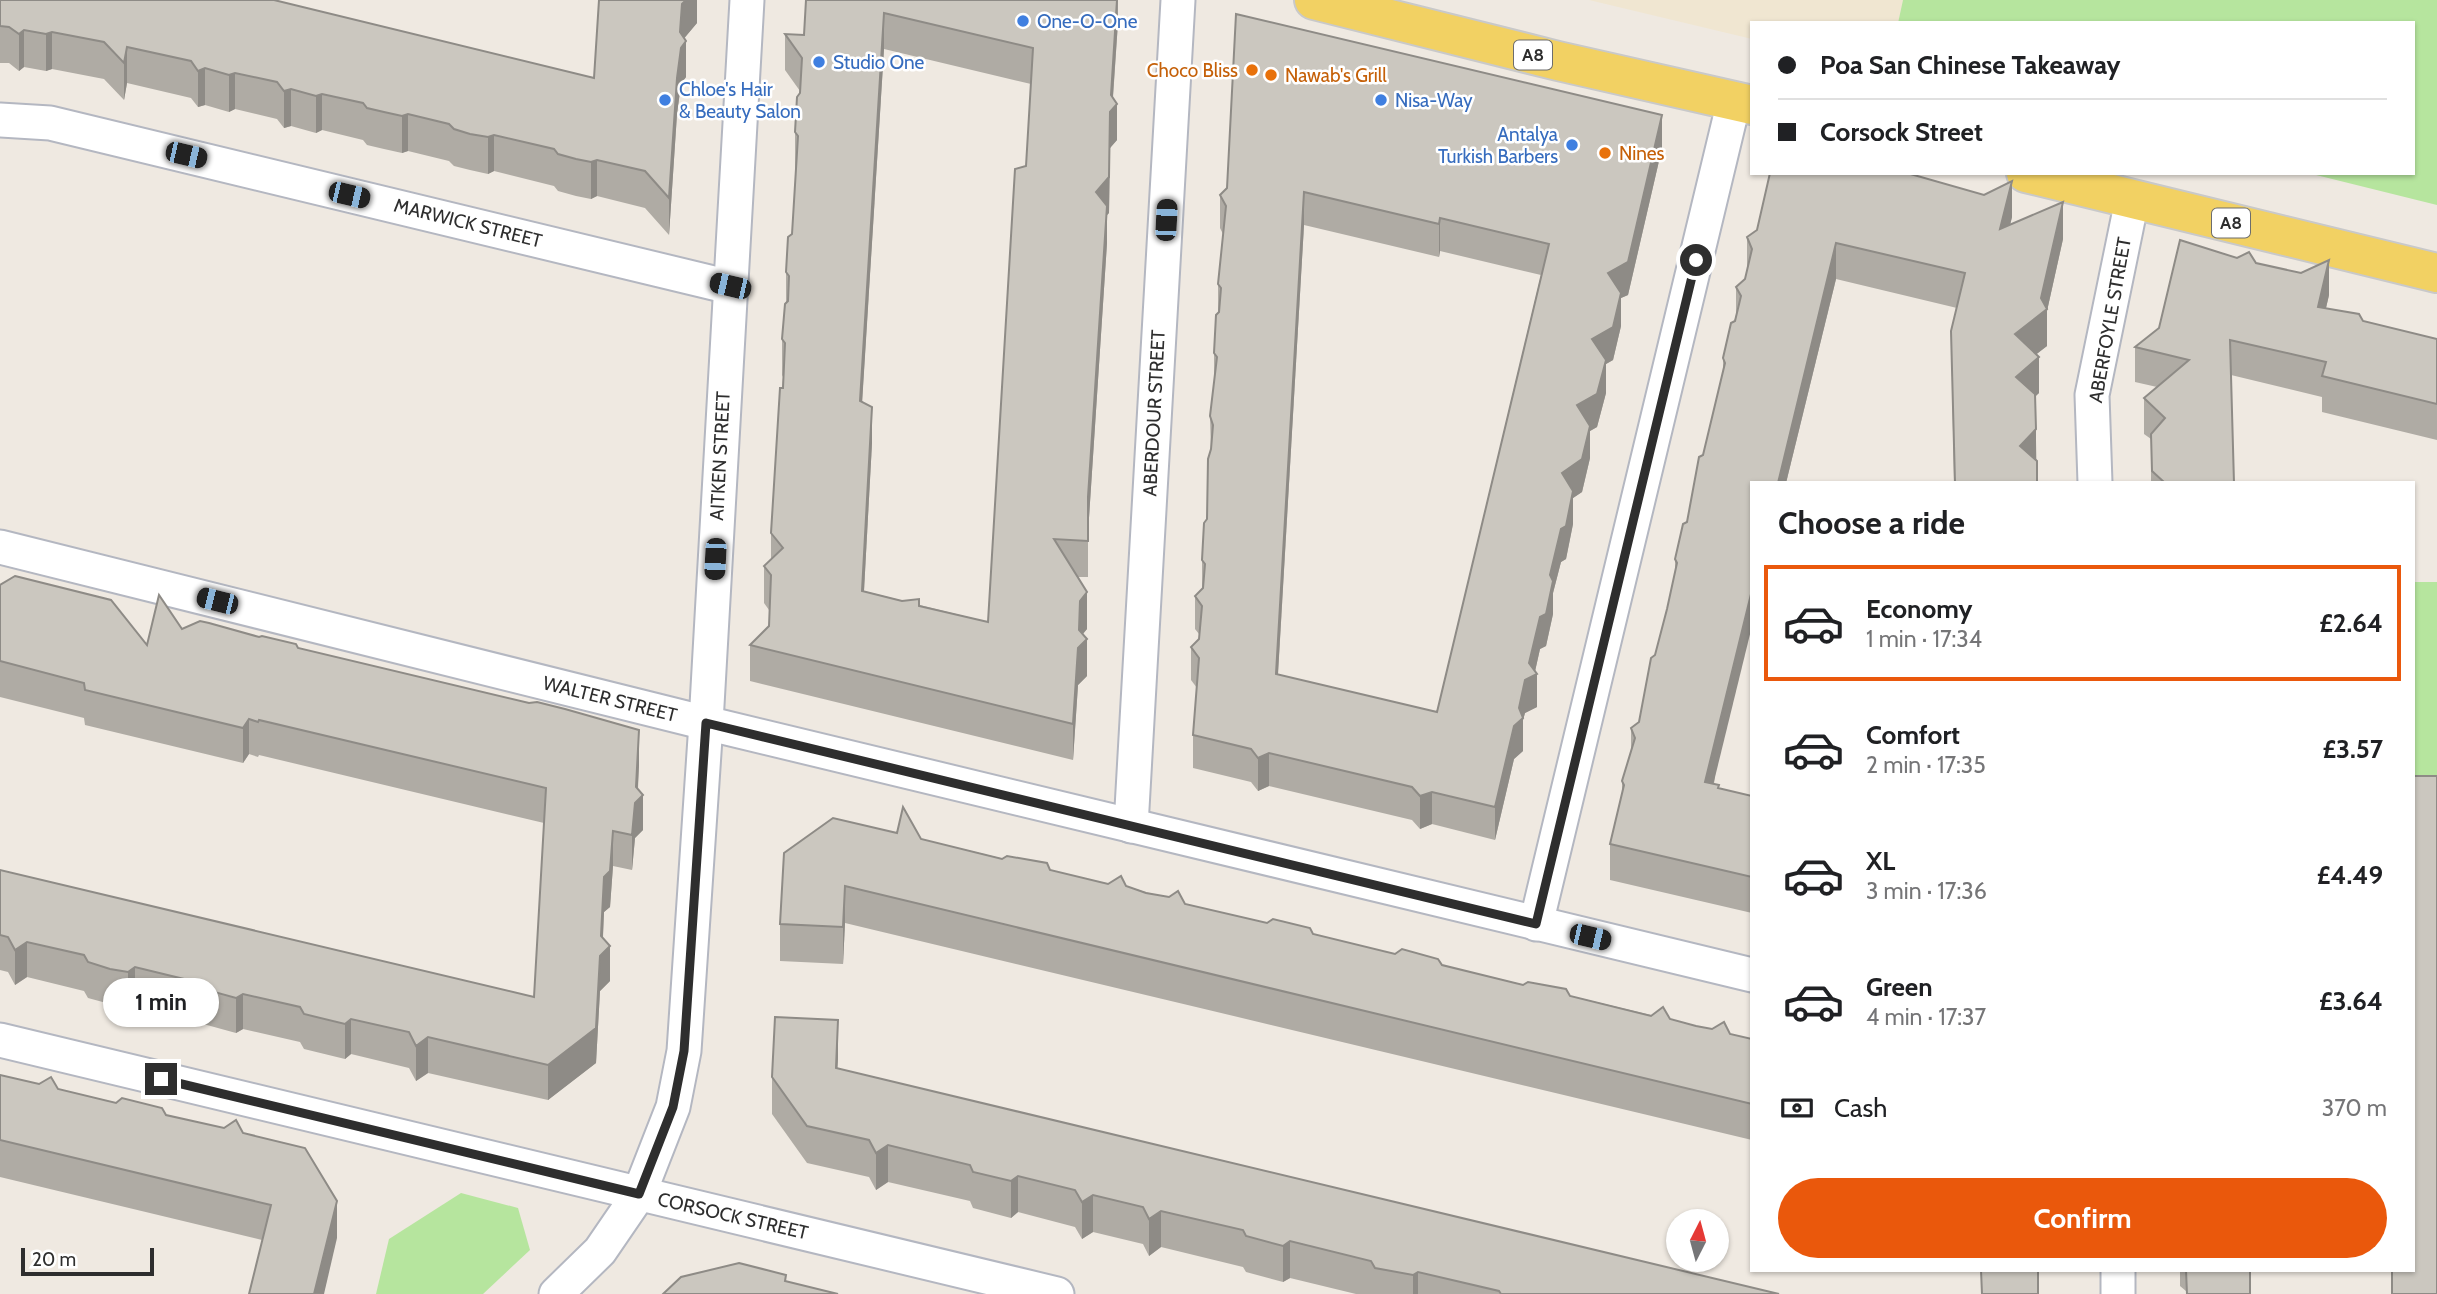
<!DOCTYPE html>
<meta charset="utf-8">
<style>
body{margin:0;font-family:Cabin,sans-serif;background:#f2f2f2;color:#202124;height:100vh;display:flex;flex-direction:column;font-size:26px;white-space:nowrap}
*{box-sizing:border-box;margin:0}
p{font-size:23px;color:#757577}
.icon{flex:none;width:38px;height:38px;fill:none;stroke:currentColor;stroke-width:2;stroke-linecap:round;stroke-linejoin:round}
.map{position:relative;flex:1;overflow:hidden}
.details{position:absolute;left:1750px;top:481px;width:665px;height:791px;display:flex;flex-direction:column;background:#fff;border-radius:0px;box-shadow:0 2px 5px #0004}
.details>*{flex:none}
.top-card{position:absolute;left:1750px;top:21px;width:665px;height:154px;border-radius:0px;box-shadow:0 2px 5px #0004;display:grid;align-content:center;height:154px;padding:0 28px;background:#fff}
.needle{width:46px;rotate:6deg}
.fabs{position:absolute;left:1666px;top:1209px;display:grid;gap:14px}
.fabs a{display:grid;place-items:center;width:63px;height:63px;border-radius:50%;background:#fff;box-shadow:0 2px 5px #0004;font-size:35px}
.scale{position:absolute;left:21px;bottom:18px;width:133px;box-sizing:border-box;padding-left:7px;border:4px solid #2e2e2e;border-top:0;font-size:19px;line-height:24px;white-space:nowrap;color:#2e2e2e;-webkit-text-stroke:5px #fff;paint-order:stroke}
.end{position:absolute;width:32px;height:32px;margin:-16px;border:9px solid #2e2e2e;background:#fff;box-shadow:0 0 0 4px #fff}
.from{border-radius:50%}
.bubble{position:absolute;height:49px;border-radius:24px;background:#fff;box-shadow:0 2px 5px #0004;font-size:23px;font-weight:800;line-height:49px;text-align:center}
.car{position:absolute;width:21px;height:42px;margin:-21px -10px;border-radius:9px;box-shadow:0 0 5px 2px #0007;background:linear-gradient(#222 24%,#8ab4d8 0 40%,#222 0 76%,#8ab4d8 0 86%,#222 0)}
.top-card b{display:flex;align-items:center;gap:24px;height:66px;font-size:26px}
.top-card b+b{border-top:2px solid #e0e0e0}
.top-card i{width:18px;height:18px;background:#202124}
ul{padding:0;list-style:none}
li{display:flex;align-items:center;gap:21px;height:116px;margin:0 14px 10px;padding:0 14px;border:4px solid transparent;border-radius:0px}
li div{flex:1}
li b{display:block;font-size:26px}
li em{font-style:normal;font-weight:800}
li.selected{border-color:#ea580c}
li>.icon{width:63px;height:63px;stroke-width:1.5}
h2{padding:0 28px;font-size:32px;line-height:84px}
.pay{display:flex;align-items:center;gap:18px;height:77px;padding:0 28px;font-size:26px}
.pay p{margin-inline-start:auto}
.action{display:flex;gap:14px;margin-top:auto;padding:14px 28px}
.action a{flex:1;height:80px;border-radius:42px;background:#ea580c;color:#fff;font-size:28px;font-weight:800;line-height:80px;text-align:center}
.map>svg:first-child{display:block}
</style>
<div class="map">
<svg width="2437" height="1294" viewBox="0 0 2437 1294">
<rect width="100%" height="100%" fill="#efe9e1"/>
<polygon fill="#f0e6d1" points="1589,0 1903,0 1898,23 1752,23 1752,39"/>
<g fill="#b6e59e">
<polygon points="1903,0 2437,0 2437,205 2308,173 2413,173 2413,23 1898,23"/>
<polygon points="2413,582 2437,582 2437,801 2413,804"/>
<polygon points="461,1193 518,1208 530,1250 483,1294 376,1294 389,1239"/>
</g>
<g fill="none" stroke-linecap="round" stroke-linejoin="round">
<g stroke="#b4b7c1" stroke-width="37">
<g id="minor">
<polyline points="0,120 50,123 730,287"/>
<polyline points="2095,483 2092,395 2132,200"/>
<polyline points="0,547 706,723 1752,975"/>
<polyline points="1131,826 1178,0"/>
<polyline points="1536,924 1734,101"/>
<polyline points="0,1040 1057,1294"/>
<polyline points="2118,1270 2118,1294"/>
<polyline points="556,1294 600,1251 639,1194 673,1107 684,1051 706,723 747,0"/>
</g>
</g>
<g stroke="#c9c9c9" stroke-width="42">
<g id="primary">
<polyline points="1314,0 1558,61 1752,105"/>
<polyline points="2026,173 2437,273"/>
</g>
</g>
<use href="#minor" stroke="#fff" stroke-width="33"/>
<use href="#primary" stroke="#f2d163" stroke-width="38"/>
</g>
<g fill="#afaba4" fill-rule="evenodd">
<polygon points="0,0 594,78 697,0 697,23 684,38 686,77 681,84 677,114 669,235 645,208 597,196 591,199 576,196 558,191 554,186 494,171 488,174 470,170 454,166 449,161 408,151 402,153 384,149 367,145 363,140 322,130 316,133 291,126 284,128 277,119 235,109 229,112 205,105 198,107 191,98 127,83 124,100 104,79 52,69 46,71 24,67 19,71 9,63 0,63"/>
<path d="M 806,0 L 1118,0 L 1118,22 L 1113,98 L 1117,140 L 1110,148 L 1109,213 L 1107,215 L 1107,243 L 1088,533 L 1088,577 L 1078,577 L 1087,629 L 1083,634 L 1087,676 L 1078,685 L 1073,760 L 750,681 L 750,645 L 769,626 L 769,610 L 764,603 L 764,566 L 771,560 L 771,533 L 783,377 L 782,375 L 782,339 L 786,302 L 786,272 L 792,234 L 796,169 L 795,168 L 795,132 L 800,91 L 785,70 L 785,34 L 804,35 ZM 884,49 L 1031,84 L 1026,166 L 988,622 L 864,591 L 872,443 L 862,402 Z"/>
<path d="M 1662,148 L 1628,295 L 1621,298 L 1621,326 L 1613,360 L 1606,364 L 1606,393 L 1597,427 L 1590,431 L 1590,458 L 1582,492 L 1573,498 L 1573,524 L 1566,559 L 1561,562 L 1553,593 L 1553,614 L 1546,646 L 1540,649 L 1535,671 L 1537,707 L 1525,713 L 1523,720 L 1523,751 L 1514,759 L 1495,840 L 1432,824 L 1420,829 L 1412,820 L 1269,786 L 1258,791 L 1251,782 L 1193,768 L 1193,735 L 1197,688 L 1191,680 L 1191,647 L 1199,639 L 1199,634 L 1195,629 L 1195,596 L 1202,590 L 1202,560 L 1207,519 L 1211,451 L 1210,416 L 1214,383 L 1214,353 L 1218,313 L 1218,284 L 1223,234 L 1220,228 L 1220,195 ZM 1304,225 L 1439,257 L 1440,251 L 1541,275 L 1437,712 L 1278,675 Z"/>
<polygon points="1897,174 2012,217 2010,225 2063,239 2047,311 2047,346 2036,354 2039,393 2035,397 2037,483 1954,483 1951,331 1957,308 1836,279 1786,483 1752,483 1714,784 1719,788 1752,796 1752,913 1610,880 1610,844 1622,794 1622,781 1631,753 1631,728 1639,722 1667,609 1675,572 1675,559 1687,522 1723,371 1723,358 1736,315 1736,287 1745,279 1747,272 1747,237"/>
<polygon points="2256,263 2329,295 2326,308 2363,321 2437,339 2437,440 2322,412 2322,397 2231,375 2234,483 2151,483 2151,439 2144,434 2144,398 2157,387 2135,382 2135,347 2159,328"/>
<polygon points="0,585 147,645 182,629 298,648 639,765 638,789 643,830 635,838 632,870 613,866 610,907 604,912 603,938 610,981 600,991 596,1063 548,1100 428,1073 416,1081 409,1068 351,1054 345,1059 304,1049 300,1042 243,1029 236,1033 196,1022 192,1016 135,1003 128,1007 110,1004 88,998 84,991 27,977 15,985 8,972 0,970 0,870 534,997 544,823 259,755 258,757 249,754 243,763 85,725 84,718 0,697"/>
<polygon points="921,839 1108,884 1126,886 1185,904 1752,1039 1752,1140 845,923 843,964 780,961 780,924"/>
<polygon points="838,1057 837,1068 1779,1294 1356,1294 1290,1278 1283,1282 1246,1272 1243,1267 1161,1247 1149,1256 1143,1244 1093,1232 1082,1239 1075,1227 1018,1212 1011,1218 973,1208 970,1201 888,1182 876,1190 869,1177 807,1163 772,1114 772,1077"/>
<polygon points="0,1075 243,1133 337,1238 262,1240 0,1177"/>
<polygon points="2180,1270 2250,1270 2250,1294 2186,1294 2186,1291 2180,1286"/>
</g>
<g fill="#8e8b86">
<polygon points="682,0 697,0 697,23 682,41 686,41 686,77 681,84 677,114 669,235 669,198"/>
<polygon points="1117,0 1118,22 1112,109 1117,104 1117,140 1110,148 1109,213 1107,215 1107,243 1088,533 1088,577 1088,497 1096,192 1111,95"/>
<polygon points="884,13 884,49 860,437 860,401"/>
<polygon points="24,30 24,67 19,71 19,34"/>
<polygon points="52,32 52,69 46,71 46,34"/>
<polygon points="127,47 127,83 124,100 124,63"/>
<polygon points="205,68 205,105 198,107 198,71"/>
<polygon points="235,73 235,109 229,112 229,75"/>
<polygon points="291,89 291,126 284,128 284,91"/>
<polygon points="322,94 322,130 316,133 316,96"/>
<polygon points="408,114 408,151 402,153 402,116"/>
<polygon points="1662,115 1662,148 1628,295 1621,298 1621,326 1613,360 1606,364 1606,393 1597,427 1590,431 1590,458 1582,492 1573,498 1573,524 1566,559 1561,562 1553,593 1553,614 1546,646 1540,649 1534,676 1537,674 1537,707 1525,713 1523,720 1523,751 1514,759 1495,840 1495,807 1514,726 1519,708 1550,575 1562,473 1577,405 1608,273"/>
<polygon points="494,135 494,171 488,174 488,137"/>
<polygon points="597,160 597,196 591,199 591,162"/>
<polygon points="2012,181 2012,217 2000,266 2000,229"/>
<polygon points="1304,192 1304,225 1276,707 1276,674"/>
<polygon points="2063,202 2063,239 2047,311 2047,346 2015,371 2015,334 2041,298"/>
<polygon points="1440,218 1440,251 1439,257 1439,224"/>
<polygon points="1836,243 1836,279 1786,483 1778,483"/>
<polygon points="2329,260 2329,295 2318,342 2318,307"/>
<polygon points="2039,357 2039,393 2016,413 2016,377"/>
<polygon points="872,407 872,443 862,627 862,591"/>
<polygon points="2036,429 2036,465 2020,446"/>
<polygon points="1752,590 1752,626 1705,818 1705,782"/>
<polygon points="1087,592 1087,629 1080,637 1087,639 1087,676 1078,685 1073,760 1073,724 1080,601"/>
<polygon points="249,719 249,754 243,763 243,728"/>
<polygon points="639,730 639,765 637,801 643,795 643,830 635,838 632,870 632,835"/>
<polygon points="1269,753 1269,786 1258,791 1258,758"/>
<polygon points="1432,792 1432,824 1420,829 1420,796"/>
<polygon points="613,831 613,866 610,907 604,912 602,954 610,946 610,981 600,991 596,1063 548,1100 548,1065 601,936 604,877"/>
<polygon points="845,886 845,923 843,964 843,927"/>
<polygon points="27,942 27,977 15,985 15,950"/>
<polygon points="135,967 135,1003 128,1007 128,972"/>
<polygon points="243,994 243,1029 236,1033 236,998"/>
<polygon points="351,1019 351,1054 345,1059 345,1024"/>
<polygon points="838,1020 838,1057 836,1105 836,1068"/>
<polygon points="428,1037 428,1073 416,1081 416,1046"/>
<polygon points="888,1145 888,1182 876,1190 876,1153"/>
<polygon points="1018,1176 1018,1212 1011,1218 1011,1181"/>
<polygon points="1093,1195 1093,1232 1082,1239 1082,1202"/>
<polygon points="337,1201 337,1238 324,1294 314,1294"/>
<polygon points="1161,1211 1161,1247 1149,1256 1149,1219"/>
<polygon points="1290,1241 1290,1278 1283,1282 1283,1246"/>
<polygon points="1418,1272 1418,1294 1413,1294 1413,1275"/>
</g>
<g fill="#cbc7bf" stroke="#8e8b86" stroke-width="2" fill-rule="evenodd">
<polygon points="0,0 274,0 594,78 599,0 686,0 682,4 680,32 686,41 681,48 677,78 669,198 645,171 597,160 591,162 576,159 558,154 554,149 494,135 488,137 470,134 454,129 449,124 408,114 402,116 384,112 367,108 363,103 322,94 316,96 291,89 284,91 277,82 235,73 229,75 205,68 198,71 191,61 127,47 124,63 104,42 52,32 46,34 24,30 19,34 9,27 0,26"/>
<path d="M 806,0 L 1117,0 L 1111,95 L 1117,104 L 1110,112 L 1109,177 L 1096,192 L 1107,206 L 1088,497 L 1088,541 L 1054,539 L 1087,592 L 1080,601 L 1079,630 L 1087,639 L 1078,648 L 1073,724 L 750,645 L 769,626 L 771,575 L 764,566 L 783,548 L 771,533 L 780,388 L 783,388 L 785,343 L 782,339 L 785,304 L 788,301 L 789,276 L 786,272 L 788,237 L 792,234 L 798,136 L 795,132 L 797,97 L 800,93 L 802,58 L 785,34 L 804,35 ZM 884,13 L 1033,48 L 1026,166 L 1015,169 L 988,622 L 919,606 L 919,599 L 902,601 L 862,591 L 872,407 L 860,401 Z"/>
<path d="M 1236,14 L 1662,115 L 1628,262 L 1608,273 L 1621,293 L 1613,327 L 1592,339 L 1606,360 L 1597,394 L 1577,405 L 1590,426 L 1582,459 L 1562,473 L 1573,491 L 1566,526 L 1561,529 L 1550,575 L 1553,581 L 1546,614 L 1540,617 L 1529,663 L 1537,674 L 1525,680 L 1519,708 L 1523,718 L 1514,726 L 1495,807 L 1432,792 L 1420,796 L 1412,787 L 1269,753 L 1258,758 L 1251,749 L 1193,735 L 1199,658 L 1191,647 L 1199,639 L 1202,606 L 1195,596 L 1203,588 L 1205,564 L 1202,560 L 1204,523 L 1207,519 L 1208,459 L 1211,449 L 1213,425 L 1210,416 L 1217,357 L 1214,353 L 1216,315 L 1219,312 L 1221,288 L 1218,284 L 1226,206 L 1220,195 L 1227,188 ZM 1304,192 L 1439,224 L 1440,218 L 1549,244 L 1437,712 L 1276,674 Z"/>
<polygon points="1770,173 1907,173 1984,195 2012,181 2000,229 2063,202 2041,298 2047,309 2015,334 2039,357 2016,377 2035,394 2036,429 2020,446 2037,461 2037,483 1955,483 1951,331 1965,273 1836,243 1778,483 1752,483 1752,590 1705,782 1719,785 1718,788 1752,796 1752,877 1610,844 1624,785 1622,781 1635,738 1631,728 1639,722 1651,658 1655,655 1667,609 1677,563 1675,559 1683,524 1687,522 1699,457 1703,455 1725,363 1723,358 1731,323 1735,321 1741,296 1736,287 1745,279 1752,249 1747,237 1757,230"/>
<polygon points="2180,240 2237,258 2249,252 2256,263 2301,273 2329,260 2318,307 2359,314 2363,321 2437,339 2437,404 2322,376 2326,362 2230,340 2234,483 2165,483 2152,471 2151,434 2165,418 2144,398 2189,360 2135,347 2159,328"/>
<polygon points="15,576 111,600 147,645 159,595 182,629 200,621 209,623 259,637 262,636 296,644 298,648 529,703 537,702 565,709 639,730 636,787 643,795 635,803 632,835 613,831 610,871 604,877 601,936 610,946 600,956 596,1028 548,1065 428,1037 416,1046 409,1032 351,1019 345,1024 304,1014 300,1007 243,994 236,998 196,987 192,981 135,967 128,972 110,969 88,962 84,955 27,942 15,950 8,937 0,935 0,870 534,997 546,788 259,720 258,722 249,719 243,728 85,690 84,683 0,661 0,585"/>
<polygon points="2413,776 2437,776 2437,1294 2392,1294 2392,1270 2413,1270"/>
<polygon points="903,807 921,839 1002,859 1007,856 1047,863 1050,870 1108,884 1121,876 1126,886 1146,893 1169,897 1178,891 1185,904 1267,923 1273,919 1310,928 1313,934 1395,954 1402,949 1438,959 1442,965 1523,985 1528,982 1566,989 1570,996 1651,1016 1663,1007 1670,1019 1696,1026 1712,1029 1724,1022 1730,1034 1752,1039 1752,1104 845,886 843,927 780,924 784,853 833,818 897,833"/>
<polygon points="775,1017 838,1020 836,1068 1779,1294 1501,1294 1499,1291 1418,1272 1413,1275 1375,1268 1371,1261 1290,1241 1283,1246 1246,1236 1243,1230 1161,1211 1149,1219 1143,1207 1093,1195 1082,1202 1075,1190 1018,1176 1011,1181 973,1172 970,1165 888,1145 876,1153 869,1140 807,1126 772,1077"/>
<polygon points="0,1075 39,1084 51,1077 58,1089 116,1103 122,1098 162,1108 166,1115 224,1128 236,1120 243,1133 305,1148 337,1201 314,1294 249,1294 271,1205 0,1140"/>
<polygon points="739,1263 786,1275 785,1281 838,1294 663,1294 681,1277"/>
<polygon points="1981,1270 2038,1270 2038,1294 1982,1294"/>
<polygon points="2186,1270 2250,1270 2250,1294 2187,1294"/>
</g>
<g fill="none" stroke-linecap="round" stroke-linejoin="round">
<polyline stroke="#2e2e2e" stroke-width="9" points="161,1079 639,1194 673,1107 684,1051 706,723 1536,924 1696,260"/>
</g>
<g fill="#3f7fe0" stroke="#fff" stroke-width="2.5">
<circle cx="1023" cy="21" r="7"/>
<circle cx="819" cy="62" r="7"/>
<circle cx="665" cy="100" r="7"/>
<circle cx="1381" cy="100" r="7"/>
<circle cx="1572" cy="145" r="7"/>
</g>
<g fill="#e8710a" stroke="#fff" stroke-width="2.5">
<circle cx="1252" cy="70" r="7"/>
<circle cx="1271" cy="75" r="7"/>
<circle cx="1605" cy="153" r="7"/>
</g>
<g text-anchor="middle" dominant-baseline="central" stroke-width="5" stroke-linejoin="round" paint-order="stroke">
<g fill="#fff" stroke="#6d6d6d" stroke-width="2">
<rect x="1514" y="40.5" width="38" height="29" rx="5"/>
<rect x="2212" y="208.5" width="38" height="29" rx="5"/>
</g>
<g font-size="18" font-weight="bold" fill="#2e2e2e">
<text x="1533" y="55">A8</text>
<text x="2231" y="223">A8</text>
</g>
<g font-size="19" fill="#366cbe" stroke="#fff" text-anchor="start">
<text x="1037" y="21">One-O-One</text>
<text x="833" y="62">Studio One</text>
<text x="679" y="89">Chloe's Hair<tspan x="679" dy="22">&amp; Beauty Salon</tspan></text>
<text x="1395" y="100">Nisa-Way</text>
<text x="1558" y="134" text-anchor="end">Antalya<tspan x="1558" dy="22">Turkish Barbers</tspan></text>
</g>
<g font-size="19" fill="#c56008" stroke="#fff" text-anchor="start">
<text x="1238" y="70" text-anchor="end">Choco Bliss</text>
<text x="1285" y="75">Nawab's Grill</text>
<text x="1619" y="153">Nines</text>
</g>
<g font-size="19" fill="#2e2e2e" stroke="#fff">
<text transform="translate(468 223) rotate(14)">MARWICK STREET</text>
<text transform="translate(2110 320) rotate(-80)">ABERFOYLE STREET</text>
<text transform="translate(1154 413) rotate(-87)">ABERDOUR STREET</text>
<text transform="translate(720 456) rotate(-87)">AITKEN STREET</text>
<text transform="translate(610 699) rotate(14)">WALTER STREET</text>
<text transform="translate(733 1216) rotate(13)">CORSOCK STREET</text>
</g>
</g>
</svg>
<div class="fabs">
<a><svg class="needle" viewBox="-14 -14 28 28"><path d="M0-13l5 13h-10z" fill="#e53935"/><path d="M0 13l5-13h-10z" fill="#757577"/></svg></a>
</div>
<div class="scale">20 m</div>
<i class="end from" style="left:1696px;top:260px"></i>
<i class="end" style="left:161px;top:1079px"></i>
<div class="bubble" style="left:103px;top:978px;width:116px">1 min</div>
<i class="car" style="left:186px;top:155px;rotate:103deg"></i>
<i class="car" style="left:349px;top:195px;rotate:103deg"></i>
<i class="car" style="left:1166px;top:220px;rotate:3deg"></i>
<i class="car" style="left:730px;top:286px;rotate:283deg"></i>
<i class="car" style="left:715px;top:559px;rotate:183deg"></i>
<i class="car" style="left:217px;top:601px;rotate:284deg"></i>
<i class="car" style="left:1590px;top:937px;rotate:103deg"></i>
<div class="top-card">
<b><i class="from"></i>Poa San Chinese Takeaway</b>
<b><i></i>Corsock Street</b>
</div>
<section class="details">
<h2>Choose a ride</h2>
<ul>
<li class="selected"><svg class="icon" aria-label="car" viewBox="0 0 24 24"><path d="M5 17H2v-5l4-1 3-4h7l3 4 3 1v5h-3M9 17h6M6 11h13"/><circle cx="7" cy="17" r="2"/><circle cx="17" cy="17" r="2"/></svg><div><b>Economy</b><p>1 min · 17:34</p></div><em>£2.64</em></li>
<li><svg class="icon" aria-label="car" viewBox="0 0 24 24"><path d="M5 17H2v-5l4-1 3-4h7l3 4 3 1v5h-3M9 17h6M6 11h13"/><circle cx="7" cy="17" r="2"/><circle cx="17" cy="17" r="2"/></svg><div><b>Comfort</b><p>2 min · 17:35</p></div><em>£3.57</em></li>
<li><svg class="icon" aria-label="car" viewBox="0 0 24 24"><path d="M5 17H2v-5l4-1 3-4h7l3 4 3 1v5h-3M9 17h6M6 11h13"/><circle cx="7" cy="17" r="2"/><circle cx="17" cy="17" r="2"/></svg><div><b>XL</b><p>3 min · 17:36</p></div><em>£4.49</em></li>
<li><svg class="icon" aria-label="car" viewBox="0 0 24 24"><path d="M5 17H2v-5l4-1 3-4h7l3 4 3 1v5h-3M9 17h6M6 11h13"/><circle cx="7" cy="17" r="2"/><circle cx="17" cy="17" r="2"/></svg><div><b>Green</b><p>4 min · 17:37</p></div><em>£3.64</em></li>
</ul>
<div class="pay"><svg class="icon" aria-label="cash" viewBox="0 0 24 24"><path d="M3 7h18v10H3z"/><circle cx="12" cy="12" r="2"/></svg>Cash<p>370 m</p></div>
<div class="action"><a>Confirm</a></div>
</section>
</div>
